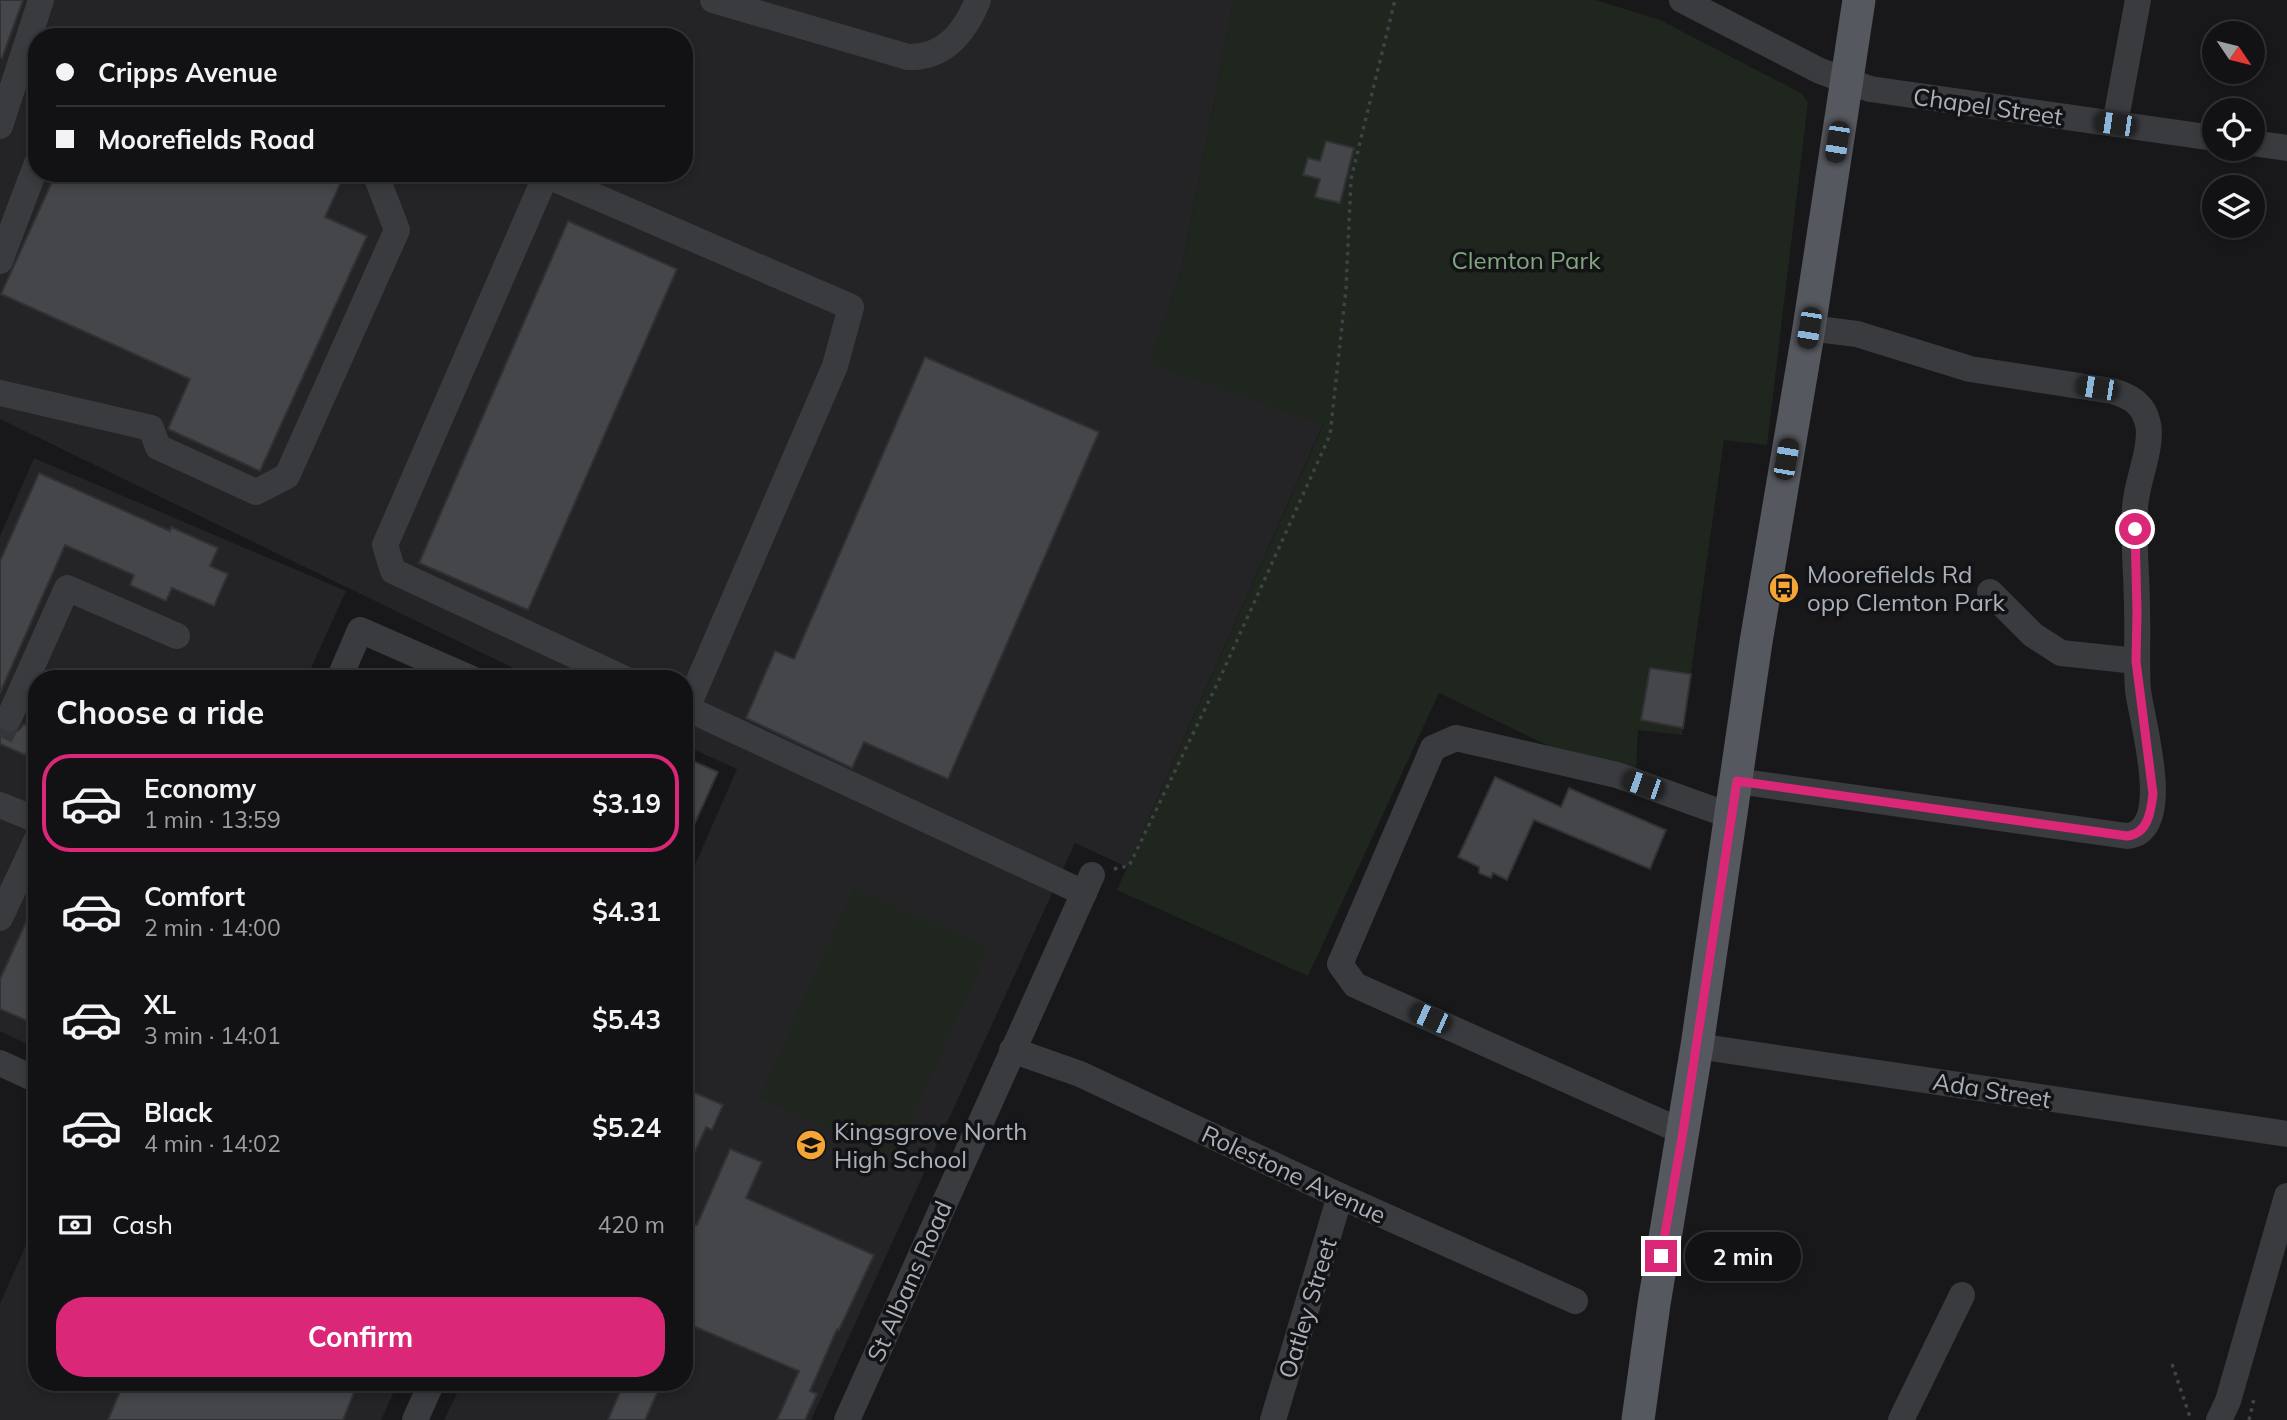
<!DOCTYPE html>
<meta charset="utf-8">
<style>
body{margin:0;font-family:Mulish,sans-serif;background:#1f2022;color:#f1f3f6;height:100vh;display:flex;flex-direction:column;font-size:26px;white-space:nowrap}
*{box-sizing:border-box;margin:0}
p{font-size:23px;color:#9c9ea0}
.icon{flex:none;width:38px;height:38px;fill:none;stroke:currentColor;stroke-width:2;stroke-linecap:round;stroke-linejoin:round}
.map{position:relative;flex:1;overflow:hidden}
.drawer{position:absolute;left:28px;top:670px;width:665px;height:721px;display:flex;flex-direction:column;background:#121214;border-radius:28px;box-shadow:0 4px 10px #0003,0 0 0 2px #313234}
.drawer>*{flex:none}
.hud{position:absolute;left:28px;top:28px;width:665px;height:154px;border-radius:28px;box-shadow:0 4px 10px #0003,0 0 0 2px #313234;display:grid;align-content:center;height:154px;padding:0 28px;background:#121214}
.needle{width:46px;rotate:125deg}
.controls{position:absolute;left:2202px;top:21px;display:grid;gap:14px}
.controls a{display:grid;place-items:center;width:63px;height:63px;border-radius:50%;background:#121214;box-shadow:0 4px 10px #0003,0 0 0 2px #313234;font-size:35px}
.end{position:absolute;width:32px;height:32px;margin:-16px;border:9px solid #db2777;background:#fff;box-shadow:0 0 0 4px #fff}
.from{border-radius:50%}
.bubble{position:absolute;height:49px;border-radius:24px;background:#121214;box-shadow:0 4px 10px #0003,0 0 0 2px #313234;font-size:23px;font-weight:700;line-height:49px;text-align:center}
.car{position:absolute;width:21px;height:42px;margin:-21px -10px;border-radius:9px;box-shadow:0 0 5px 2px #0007;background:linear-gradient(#222 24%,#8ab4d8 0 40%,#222 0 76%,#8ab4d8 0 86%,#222 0)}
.hud b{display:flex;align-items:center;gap:24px;height:66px;font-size:26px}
.hud b+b{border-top:2px solid #313234}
.hud i{width:18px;height:18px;background:#f1f3f6}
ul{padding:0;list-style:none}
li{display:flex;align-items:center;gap:21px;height:98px;margin:0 14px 10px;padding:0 14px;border:4px solid transparent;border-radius:28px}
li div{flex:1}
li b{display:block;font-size:26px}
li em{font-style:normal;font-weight:700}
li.selected{border-color:#db2777}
li>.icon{width:63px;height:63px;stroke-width:1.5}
h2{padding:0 28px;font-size:32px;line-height:84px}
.pay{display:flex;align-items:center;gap:18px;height:77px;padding:0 28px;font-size:26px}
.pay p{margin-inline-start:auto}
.action{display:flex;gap:14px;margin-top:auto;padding:14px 28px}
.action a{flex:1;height:80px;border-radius:28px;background:#db2777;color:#fff;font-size:28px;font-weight:700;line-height:80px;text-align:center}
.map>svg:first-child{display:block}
</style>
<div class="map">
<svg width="2287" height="1420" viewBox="0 0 2287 1420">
<rect width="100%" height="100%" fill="#18181a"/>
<g fill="#242427" fill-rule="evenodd">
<path d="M 0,0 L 1234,0 L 1181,273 L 1150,362 L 1323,424 L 1127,867 L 1075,843 L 811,1420 L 444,1420 L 462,1383 L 684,1382 L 684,890 L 737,769 L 684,745 L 684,679 L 536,679 L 0,419 ZM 37,37 L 684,37 L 684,173 L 37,173 Z"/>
<polygon points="34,458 346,591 306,679 37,679 37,1049 0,1031 0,536"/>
<polygon points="37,1220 37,1382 398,1383 381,1420 0,1420 0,1304"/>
</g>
<g fill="#1e261e">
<polygon points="1234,0 1596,0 1660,20 1801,93 1808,102 1767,445 1724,440 1682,735 1638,730 1636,771 1559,751 1439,693 1308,976 1117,890 1323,425 1149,363 1181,273"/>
<polygon points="854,888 988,948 894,1158 760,1098"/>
</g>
<g fill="#44464a" stroke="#323236" stroke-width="2">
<polygon points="0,0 23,0 2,58 0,57"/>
<polygon points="1326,141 1354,148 1340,203 1315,197 1320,179 1303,175 1308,158 1320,161"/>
<polygon points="56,173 345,173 325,217 367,236 260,471 168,429 190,379 1,294"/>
<polygon points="568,221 677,269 528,610 419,563"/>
<polygon points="925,357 1099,432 948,779 864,742 852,768 746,718 775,651 794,659"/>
<polygon points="39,473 170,531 171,527 218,548 210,566 228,574 214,606 172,588 166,601 130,585 134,575 65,545 0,693 0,561"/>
<polygon points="1650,668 1691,674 1683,728 1641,720"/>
<polygon points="24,724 36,730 25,755 0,744 0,730 11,734 19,730"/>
<polygon points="684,757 718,772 684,847"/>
<polygon points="1495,777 1561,807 1569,788 1666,830 1650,869 1534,820 1507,880 1493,873 1491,878 1479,873 1479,867 1458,857"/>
<polygon points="37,898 37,1025 0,1009 0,979"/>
<polygon points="684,1088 723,1105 712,1130 706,1127 684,1176"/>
<polygon points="730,1149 762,1162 746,1198 874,1255 839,1330 837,1329 810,1391 817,1394 805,1420 777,1420 799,1371 684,1322 684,1248 695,1224 697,1225"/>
<polygon points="124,1382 358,1382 343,1420 108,1420"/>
<polygon points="624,1382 662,1382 645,1420 608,1420"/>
</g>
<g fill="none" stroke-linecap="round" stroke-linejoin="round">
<polyline stroke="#35363a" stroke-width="26" stroke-dasharray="26 13" stroke-linecap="butt" points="0,737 9,718"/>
<g stroke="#3f4246" stroke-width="3.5" stroke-dasharray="3.5 5" stroke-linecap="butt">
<polyline points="1114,869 1129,866 1219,680 1330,435 1346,289 1351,179 1395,0"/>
<polyline points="2172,1364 2191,1420"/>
<polyline points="2249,1420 2254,1399"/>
</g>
<g stroke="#393b3f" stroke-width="26">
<path d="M 713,0 L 908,57 C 945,58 965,32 978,0"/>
<polyline points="1682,0 1820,71 1870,89 2214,138"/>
<polyline points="2115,124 2138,0"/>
<polyline points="0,126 41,0"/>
<polyline points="2252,143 2287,148"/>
<polyline points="0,261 37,163"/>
<polyline points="0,393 151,428 158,447 256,492 287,476 397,230 375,173"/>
<polyline points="1990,592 2033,635 2061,653 2136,661"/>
<polyline points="339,679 360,630 472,679"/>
<polyline points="625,679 393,571 385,545 546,175 851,307 835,366 687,708"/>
<polyline points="684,707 1084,893"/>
<polyline points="9,718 67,588 177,636"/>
<path d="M 1736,781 L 2127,836 C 2176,832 2141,719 2138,690 C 2136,663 2138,637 2137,610 C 2137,576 2133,542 2135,508 C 2136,483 2153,447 2148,424 C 2144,404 2130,396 2112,391 L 1970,369 L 1857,334 L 1809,328"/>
<polyline points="0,805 37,820"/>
<polyline points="0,918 37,839"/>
<polyline points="1697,1046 2287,1134"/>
<polyline points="1012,1050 1080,1074 1340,1196 1575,1301"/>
<polyline points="0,1063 37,1080"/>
<polyline points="1683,1132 1355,985 1340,964 1433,748 1456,738 1617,775 1731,816"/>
<polyline points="415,1420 432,1382"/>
<polyline points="847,1420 1092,875"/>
<polyline points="1273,1420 1340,1196"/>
<polyline points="1901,1420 1962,1295"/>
<polyline points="2219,1420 2228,1401 2287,1196"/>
</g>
<polyline stroke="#55585e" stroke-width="33" points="1638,1420 1654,1304 1697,1046 1756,642 1809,328 1859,0"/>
</g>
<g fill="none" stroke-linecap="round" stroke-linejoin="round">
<path stroke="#db2777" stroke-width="9" d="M 1661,1256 L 1683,1132 L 1737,781 L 2127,836 C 2148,834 2151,811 2153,794 L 2136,661 L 2137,612 L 2135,529"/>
</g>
<defs>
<g id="bus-disc" transform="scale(1.575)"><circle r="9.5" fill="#f5a436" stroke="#131315"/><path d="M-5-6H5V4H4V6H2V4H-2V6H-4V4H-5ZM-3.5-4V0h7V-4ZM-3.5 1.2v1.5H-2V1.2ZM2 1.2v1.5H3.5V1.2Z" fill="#111"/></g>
<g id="school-disc" transform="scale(1.575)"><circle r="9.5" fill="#f5a436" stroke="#131315"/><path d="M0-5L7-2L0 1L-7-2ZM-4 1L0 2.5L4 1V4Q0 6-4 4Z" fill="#111"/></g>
</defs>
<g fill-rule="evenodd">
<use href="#bus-disc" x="1784" y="588"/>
<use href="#school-disc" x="811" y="1145"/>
</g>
<g text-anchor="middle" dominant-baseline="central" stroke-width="7" stroke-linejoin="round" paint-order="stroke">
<g font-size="24" fill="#aab0ba" stroke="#131315">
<text transform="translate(1988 106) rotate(8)">Chapel Street</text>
<text transform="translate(1992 1090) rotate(9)">Ada Street</text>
<text transform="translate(1294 1174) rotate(25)">Rolestone Avenue</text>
<text transform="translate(909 1281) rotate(-66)">St Albans Road</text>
<text transform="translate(1307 1308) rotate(-73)">Oatley Street</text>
</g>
<g font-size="24" fill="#82a581" stroke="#131315">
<text x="1526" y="260">Clemton Park</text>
</g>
<g font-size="24" fill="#aab0ba" stroke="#131315" text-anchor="start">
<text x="1807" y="574">Moorefields Rd<tspan x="1807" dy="28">opp Clemton Park</tspan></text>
<text x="834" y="1131">Kingsgrove North<tspan x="834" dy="28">High School</tspan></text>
</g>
</g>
</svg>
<div class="controls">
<a><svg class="needle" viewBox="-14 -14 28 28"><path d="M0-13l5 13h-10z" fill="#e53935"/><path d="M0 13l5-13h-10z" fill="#9c9ea0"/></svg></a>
<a><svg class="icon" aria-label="locate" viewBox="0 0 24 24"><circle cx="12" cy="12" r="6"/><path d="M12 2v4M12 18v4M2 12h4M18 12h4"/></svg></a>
<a><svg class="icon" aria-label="layers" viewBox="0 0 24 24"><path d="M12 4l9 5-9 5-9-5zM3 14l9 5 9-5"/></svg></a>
</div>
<i class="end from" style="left:2135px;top:529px"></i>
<i class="end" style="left:1661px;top:1256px"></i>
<div class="bubble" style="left:1685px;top:1232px;width:116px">2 min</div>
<i class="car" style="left:2115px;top:124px;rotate:278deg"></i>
<i class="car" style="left:1837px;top:142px;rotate:189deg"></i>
<i class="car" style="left:1809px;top:328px;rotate:189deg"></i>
<i class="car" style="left:2097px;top:388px;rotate:279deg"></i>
<i class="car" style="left:1786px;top:459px;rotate:10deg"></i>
<i class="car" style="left:1643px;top:785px;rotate:289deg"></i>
<i class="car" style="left:1430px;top:1018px;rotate:294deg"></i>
<div class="hud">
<b><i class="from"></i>Cripps Avenue</b>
<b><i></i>Moorefields Road</b>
</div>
<section class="drawer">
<h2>Choose a ride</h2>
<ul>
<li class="selected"><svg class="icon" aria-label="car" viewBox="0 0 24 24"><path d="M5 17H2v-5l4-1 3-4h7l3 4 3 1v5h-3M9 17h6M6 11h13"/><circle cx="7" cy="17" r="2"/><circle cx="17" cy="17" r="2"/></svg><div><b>Economy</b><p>1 min · 13:59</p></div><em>$3.19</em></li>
<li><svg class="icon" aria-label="car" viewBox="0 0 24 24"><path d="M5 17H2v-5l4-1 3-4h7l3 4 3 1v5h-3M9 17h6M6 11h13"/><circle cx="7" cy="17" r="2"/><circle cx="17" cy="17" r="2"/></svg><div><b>Comfort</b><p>2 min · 14:00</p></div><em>$4.31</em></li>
<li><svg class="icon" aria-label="car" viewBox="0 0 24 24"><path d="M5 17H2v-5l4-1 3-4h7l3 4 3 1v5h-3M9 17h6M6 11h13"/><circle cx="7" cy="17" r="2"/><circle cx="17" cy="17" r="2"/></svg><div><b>XL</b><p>3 min · 14:01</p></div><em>$5.43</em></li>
<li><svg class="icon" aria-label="car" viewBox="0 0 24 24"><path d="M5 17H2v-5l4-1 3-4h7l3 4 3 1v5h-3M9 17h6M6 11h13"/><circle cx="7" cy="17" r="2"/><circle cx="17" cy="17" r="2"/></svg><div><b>Black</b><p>4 min · 14:02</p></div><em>$5.24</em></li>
</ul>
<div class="pay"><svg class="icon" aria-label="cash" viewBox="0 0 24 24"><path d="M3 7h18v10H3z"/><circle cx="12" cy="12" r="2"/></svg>Cash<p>420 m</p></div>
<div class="action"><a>Confirm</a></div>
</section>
</div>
